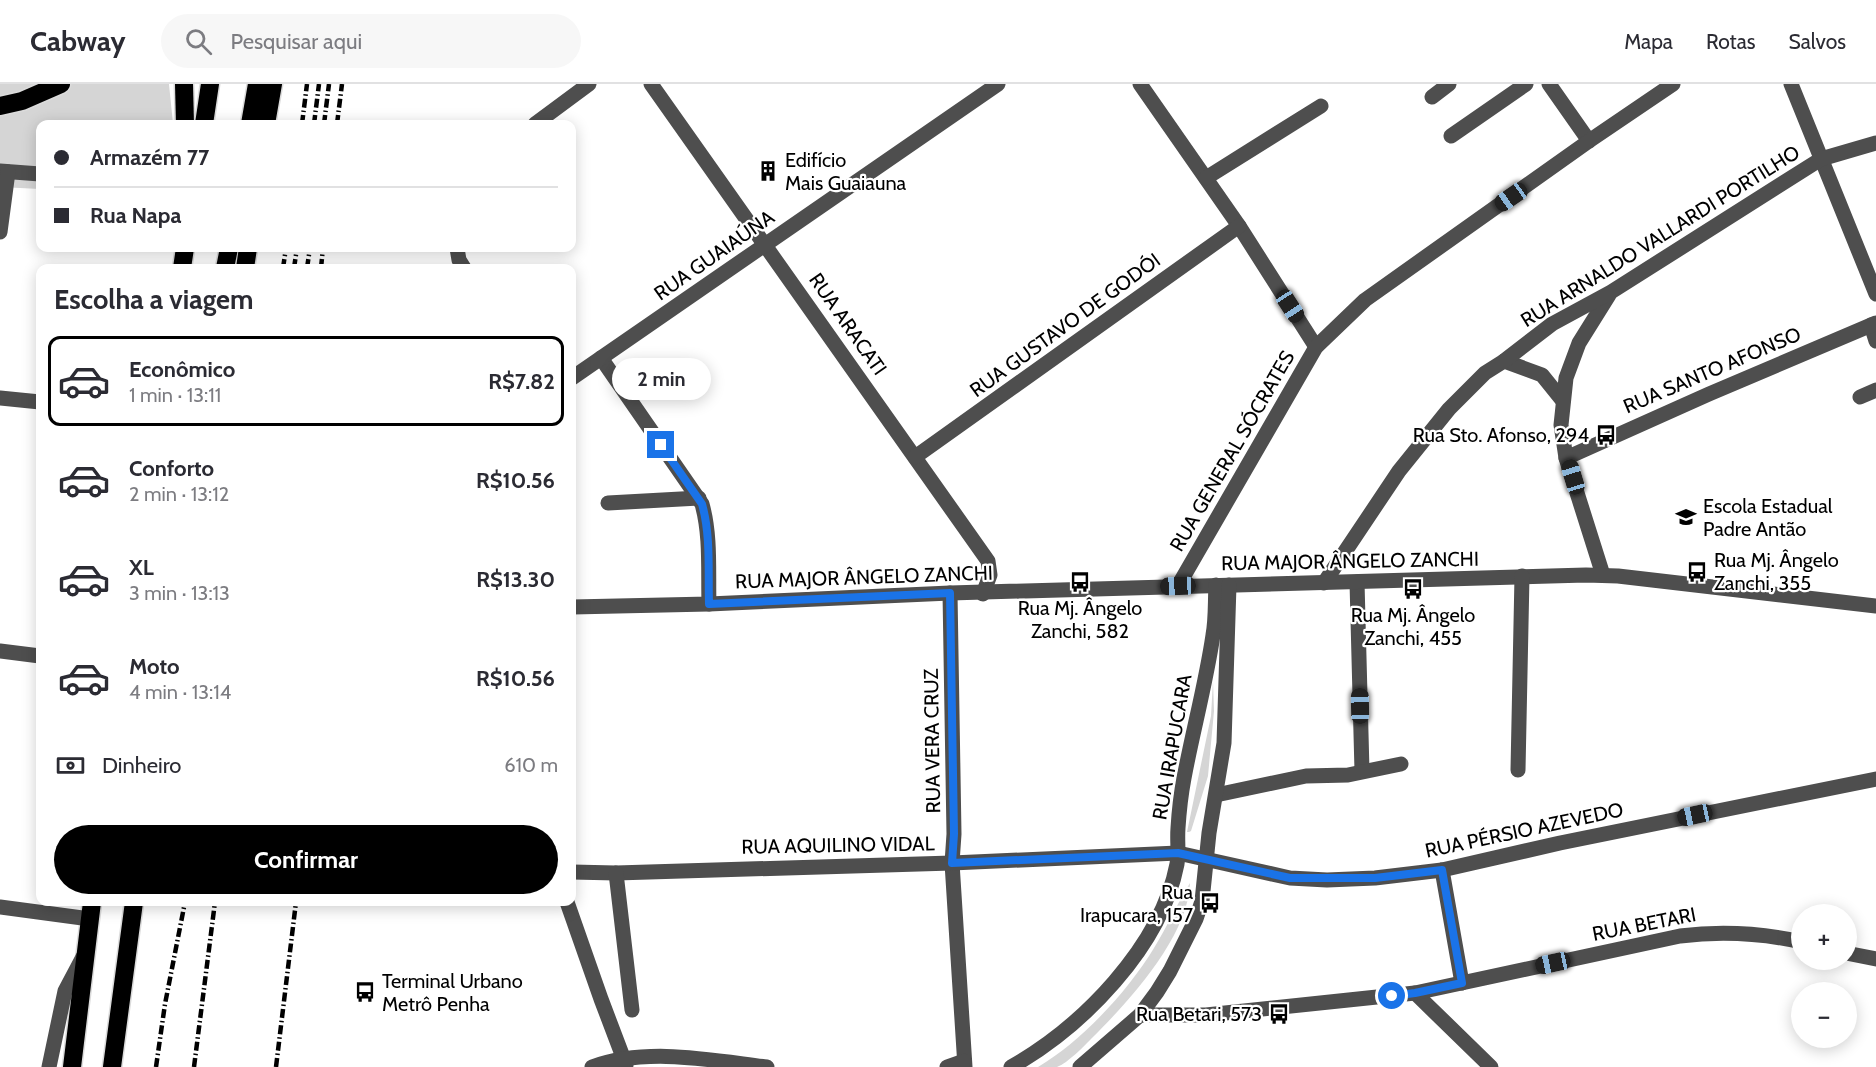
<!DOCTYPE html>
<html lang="pt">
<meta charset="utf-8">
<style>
body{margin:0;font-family:Cabin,sans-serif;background:#f7f7f7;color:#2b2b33;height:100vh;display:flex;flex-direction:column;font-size:22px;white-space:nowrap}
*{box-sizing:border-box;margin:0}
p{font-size:20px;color:#7c7c81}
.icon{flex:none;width:33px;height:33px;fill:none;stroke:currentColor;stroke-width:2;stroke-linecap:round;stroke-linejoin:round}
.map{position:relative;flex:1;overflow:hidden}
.sheet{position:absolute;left:36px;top:180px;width:540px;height:642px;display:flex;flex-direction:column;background:#fff;border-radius:12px;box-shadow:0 3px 15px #0003}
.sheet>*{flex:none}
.banner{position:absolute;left:36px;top:36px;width:540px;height:132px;border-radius:12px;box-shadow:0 3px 15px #0003;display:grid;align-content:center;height:132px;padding:0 18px;background:#fff}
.tools{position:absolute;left:1791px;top:820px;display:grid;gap:12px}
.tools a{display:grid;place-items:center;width:66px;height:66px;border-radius:50%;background:#fff;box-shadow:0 3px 15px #0003;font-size:30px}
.end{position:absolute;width:27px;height:27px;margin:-14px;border:8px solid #1a73e8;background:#fff;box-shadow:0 0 0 3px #fff}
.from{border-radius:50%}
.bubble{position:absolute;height:42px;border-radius:21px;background:#fff;box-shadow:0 3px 15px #0003;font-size:20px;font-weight:700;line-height:42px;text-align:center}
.car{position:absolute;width:18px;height:36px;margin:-18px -9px;border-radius:8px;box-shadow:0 0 4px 2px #0007;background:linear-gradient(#222 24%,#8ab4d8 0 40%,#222 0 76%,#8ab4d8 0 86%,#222 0)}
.banner b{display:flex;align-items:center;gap:21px;height:57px;font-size:22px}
.banner b+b{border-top:2px solid #e1e1e2}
.banner i{width:15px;height:15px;background:#2b2b33}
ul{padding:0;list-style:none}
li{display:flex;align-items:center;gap:18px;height:90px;margin:0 12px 9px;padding:0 6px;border:3px solid transparent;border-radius:12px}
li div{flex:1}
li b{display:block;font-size:22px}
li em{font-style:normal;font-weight:700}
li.current{border-color:#000}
li>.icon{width:54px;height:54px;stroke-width:1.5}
h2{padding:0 18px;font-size:27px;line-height:72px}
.pay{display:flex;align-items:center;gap:15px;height:66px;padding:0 18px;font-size:22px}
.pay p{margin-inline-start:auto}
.button{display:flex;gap:12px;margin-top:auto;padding:12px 18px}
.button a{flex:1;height:69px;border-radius:36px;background:#000;color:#fff;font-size:24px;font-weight:700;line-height:69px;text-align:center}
header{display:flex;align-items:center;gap:36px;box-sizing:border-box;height:84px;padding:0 30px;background:#fff;border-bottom:2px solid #e1e1e2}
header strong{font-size:28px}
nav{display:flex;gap:33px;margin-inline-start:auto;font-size:21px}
.search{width:420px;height:54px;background:#f7f7f7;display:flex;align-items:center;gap:15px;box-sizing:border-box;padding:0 21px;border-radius:33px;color:#7c7c81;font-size:22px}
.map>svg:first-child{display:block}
</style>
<header>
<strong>Cabway</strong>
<div class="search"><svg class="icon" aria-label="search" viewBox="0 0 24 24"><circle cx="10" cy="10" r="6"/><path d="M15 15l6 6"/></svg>Pesquisar aqui</div>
<nav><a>Mapa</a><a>Rotas</a><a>Salvos</a></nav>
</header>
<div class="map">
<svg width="1876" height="983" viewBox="0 0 1876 983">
<rect width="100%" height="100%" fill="#fff"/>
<g fill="#d5d5d5">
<polygon points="0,0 169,0 173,40 40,40 40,105 0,103"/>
<polygon points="1213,597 1214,627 1208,692 1191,747 1189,748 1187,748 1211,632"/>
<path d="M 1190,799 C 1188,853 1129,917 1093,953 C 1084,962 1068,979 1057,983 C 1052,983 1044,983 1038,983 C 1082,957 1128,907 1154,864 C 1167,843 1177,820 1190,799 Z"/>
</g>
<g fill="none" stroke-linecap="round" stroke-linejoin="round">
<g stroke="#dbdbdb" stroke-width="21">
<g id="highway">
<polyline points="184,0 185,40"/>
<polyline points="0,22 22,17 61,0"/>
<polyline points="204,40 210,0"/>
<polyline points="250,40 257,0"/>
<polyline points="266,40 273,0"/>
<polyline points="182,184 185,164"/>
<polyline points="225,184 229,164"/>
<polyline points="245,184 248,164"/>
<polyline points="72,983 92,818"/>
<polyline points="112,983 134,818"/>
</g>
</g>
<g stroke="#4e4e4e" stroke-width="15">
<polyline points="651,0 988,477 990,491 983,510"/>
<polyline points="1140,0 1239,142 1316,263"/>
<polyline points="1549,0 1589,57"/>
<polyline points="1791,0 1876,210"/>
<polyline points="1432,13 1449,0"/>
<polyline points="535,40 589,0"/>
<polyline points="1451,52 1526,0"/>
<polyline points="0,87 40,90"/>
<polyline points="1206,94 1321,22"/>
<polyline points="0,148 8,88"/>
<polyline points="457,164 459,176 464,184"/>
<polyline points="1871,241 1876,257"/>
<path d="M 601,274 L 702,420 C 711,452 708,488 709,520"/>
<polyline points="1504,277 1542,291 1563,317"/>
<polyline points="572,294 998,0"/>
<polyline points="1860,313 1876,306"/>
<polyline points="0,314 40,318"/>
<polyline points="915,373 1239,142"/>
<polyline points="1566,374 1709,310 1876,239"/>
<polyline points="608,419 699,414"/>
<polyline points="1603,491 1566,374 1561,341 1566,294 1579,259 1609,211"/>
<polyline points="1357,498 1362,687"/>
<polyline points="1324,499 1399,387 1449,325 1485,289 1504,277 1552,240 1611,208 1821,75 1876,59"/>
<polyline points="1178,502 1316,263 1365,216 1589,57 1673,0"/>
<polyline points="950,509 954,750 952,779 965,983"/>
<polyline points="572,523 709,520 950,509 1586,491 1618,492 1876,522"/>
<polyline points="0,567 40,572"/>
<polyline points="1518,686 1522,492"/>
<polyline points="1216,711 1306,692 1348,691 1401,680"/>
<polyline points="1442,786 1462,899"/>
<polyline points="572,788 616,789 952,779 1178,769 1290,794 1327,796 1375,794 1442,786 1560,759 1876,695"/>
<polyline points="616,789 632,926"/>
<polyline points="567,818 601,915 626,981"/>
<polyline points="0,823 90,835"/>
<polyline points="1846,869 1876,875"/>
<polyline points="1415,909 1491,983"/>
<path d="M 1140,931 L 1206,931 L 1415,909 L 1680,852 C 1721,847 1761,849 1802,858"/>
<polyline points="49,983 65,907 83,873"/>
<path d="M 592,983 C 647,963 710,976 767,983"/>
<polyline points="947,983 964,977"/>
<path d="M 1011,983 C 1082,943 1161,863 1177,780 C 1179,768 1177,756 1178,744 C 1179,728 1181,710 1184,694 C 1193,646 1206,599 1213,551 C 1216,535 1215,518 1216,501"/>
<polyline points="1080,983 1140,931 1157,908 1170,887 1196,835 1202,817 1209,749 1224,659 1229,501"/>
</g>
<use href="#highway" stroke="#000" stroke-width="18"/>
<g stroke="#000" stroke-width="4.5" stroke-dasharray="9 3 1.5 3" stroke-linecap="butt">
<polyline points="302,40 307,0"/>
<polyline points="314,40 319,0"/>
<polyline points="324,40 329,0"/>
<polyline points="337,40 342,0"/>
<polyline points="283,184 286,164"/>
<polyline points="294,184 297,164"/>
<polyline points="307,184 310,164"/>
<polyline points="321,184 323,164"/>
<polyline points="156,983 165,920 185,818"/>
<polyline points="194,983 215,818"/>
<polyline points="276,983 296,818"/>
</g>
</g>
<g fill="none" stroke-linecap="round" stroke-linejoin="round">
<path stroke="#1a73e8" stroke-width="8" d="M 661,361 L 702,420 C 711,452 708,488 709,520 L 950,509 L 954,750 L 952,779 L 1178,769 L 1290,794 L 1375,794 L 1442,786 L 1462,899 L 1415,909 L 1392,912"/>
</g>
<defs>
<g id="building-bare" transform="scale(1.62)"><path d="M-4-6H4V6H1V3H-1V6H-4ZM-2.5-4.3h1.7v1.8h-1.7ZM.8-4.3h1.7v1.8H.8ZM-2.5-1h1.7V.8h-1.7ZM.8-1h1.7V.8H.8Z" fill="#000" stroke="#fff" stroke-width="2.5" paint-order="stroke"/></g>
<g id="bus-bare" transform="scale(1.62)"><path d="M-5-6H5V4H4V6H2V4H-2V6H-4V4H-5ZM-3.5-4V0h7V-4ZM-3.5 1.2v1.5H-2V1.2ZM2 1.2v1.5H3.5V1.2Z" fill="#000" stroke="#fff" stroke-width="2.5" paint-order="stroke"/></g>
<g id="school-bare" transform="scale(1.62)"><path d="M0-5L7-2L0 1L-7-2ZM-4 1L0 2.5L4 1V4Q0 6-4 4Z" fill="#000" stroke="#fff" stroke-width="2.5" paint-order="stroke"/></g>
</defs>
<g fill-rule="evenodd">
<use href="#building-bare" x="768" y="87"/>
<use href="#bus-bare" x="1606" y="351"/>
<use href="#school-bare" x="1686" y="433"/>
<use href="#bus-bare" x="1697" y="488"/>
<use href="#bus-bare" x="1080" y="498"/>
<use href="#bus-bare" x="1413" y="505"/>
<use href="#bus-bare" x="1210" y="819"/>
<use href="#bus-bare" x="365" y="908"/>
<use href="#bus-bare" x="1279" y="930"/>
</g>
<g text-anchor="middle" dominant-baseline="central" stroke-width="4.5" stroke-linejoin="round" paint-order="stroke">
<g font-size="20" fill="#000" stroke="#fff" text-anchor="start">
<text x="785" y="76">Edifício<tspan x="785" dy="23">Mais Guaiauna</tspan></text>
<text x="1589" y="351" text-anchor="end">Rua Sto. Afonso, 294</text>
<text x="1703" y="422">Escola Estadual<tspan x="1703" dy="23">Padre Antão</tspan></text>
<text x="1714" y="476">Rua Mj. Ângelo<tspan x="1714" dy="23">Zanchi, 355</tspan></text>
<text x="1080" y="524" text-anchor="middle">Rua Mj. Ângelo<tspan x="1080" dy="23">Zanchi, 582</tspan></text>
<text x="1413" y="531" text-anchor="middle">Rua Mj. Ângelo<tspan x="1413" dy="23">Zanchi, 455</tspan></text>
<text x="1193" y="808" text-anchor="end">Rua<tspan x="1193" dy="23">Irapucara, 157</tspan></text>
<text x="382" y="897">Terminal Urbano<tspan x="382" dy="23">Metrô Penha</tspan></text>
<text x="1262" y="930" text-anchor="end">Rua Betari, 573</text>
</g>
<g font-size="20" fill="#000" stroke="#fff">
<text transform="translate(1660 152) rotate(-32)">RUA ARNALDO VALLARDI PORTILHO</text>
<text transform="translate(714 171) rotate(-35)">RUA GUAIAÚNA</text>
<text transform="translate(848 240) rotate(55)">RUA ARACATI</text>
<text transform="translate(1065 241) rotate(-36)">RUA GUSTAVO DE GODÓI</text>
<text transform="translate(1712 286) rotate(-23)">RUA SANTO AFONSO</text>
<text transform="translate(1232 367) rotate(-60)">RUA GENERAL SÓCRATES</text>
<text transform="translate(1350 477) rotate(-1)">RUA MAJOR ÂNGELO ZANCHI</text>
<text transform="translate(864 493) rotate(-2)">RUA MAJOR ÂNGELO ZANCHI</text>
<text transform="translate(932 657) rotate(-91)">RUA VERA CRUZ</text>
<text transform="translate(1172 663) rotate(-80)">RUA IRAPUCARA</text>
<text transform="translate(1524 746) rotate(-12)">RUA PÉRSIO AZEVEDO</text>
<text transform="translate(838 761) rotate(-1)">RUA AQUILINO VIDAL</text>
<text transform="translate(1644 840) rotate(-11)">RUA BETARI</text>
</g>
</g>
</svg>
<div class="tools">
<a>+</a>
<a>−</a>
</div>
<i class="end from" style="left:1392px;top:912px"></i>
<i class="end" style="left:661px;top:361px"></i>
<div class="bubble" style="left:612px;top:274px;width:99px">2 min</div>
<i class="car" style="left:1511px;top:113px;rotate:235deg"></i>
<i class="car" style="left:1290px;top:222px;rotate:147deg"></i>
<i class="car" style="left:1573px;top:393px;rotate:343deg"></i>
<i class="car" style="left:1178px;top:502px;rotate:268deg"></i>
<i class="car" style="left:1360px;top:622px;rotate:359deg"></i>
<i class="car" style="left:1695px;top:731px;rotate:258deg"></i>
<i class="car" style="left:1553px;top:879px;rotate:258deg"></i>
<div class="banner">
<b><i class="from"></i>Armazém 77</b>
<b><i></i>Rua Napa</b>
</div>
<section class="sheet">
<h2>Escolha a viagem</h2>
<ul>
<li class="current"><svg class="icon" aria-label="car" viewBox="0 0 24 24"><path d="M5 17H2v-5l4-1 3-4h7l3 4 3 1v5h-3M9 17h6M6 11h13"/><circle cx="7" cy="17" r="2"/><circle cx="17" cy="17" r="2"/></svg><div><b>Econômico</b><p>1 min · 13:11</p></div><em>R$7.82</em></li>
<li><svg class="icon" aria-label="car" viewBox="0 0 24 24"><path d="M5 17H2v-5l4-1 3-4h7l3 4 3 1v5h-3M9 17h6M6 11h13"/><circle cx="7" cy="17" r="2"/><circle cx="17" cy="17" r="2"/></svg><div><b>Conforto</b><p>2 min · 13:12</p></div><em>R$10.56</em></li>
<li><svg class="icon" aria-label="car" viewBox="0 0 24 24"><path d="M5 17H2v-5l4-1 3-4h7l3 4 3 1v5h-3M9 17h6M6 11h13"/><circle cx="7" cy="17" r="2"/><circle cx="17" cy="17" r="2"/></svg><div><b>XL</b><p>3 min · 13:13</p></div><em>R$13.30</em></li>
<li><svg class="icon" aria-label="car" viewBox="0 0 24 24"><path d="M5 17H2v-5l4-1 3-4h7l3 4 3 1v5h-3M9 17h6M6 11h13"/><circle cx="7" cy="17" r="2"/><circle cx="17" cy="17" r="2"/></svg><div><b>Moto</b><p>4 min · 13:14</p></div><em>R$10.56</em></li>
</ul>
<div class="pay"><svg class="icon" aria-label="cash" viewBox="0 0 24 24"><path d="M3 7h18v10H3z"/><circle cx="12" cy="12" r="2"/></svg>Dinheiro<p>610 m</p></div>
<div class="button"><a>Confirmar</a></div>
</section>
</div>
